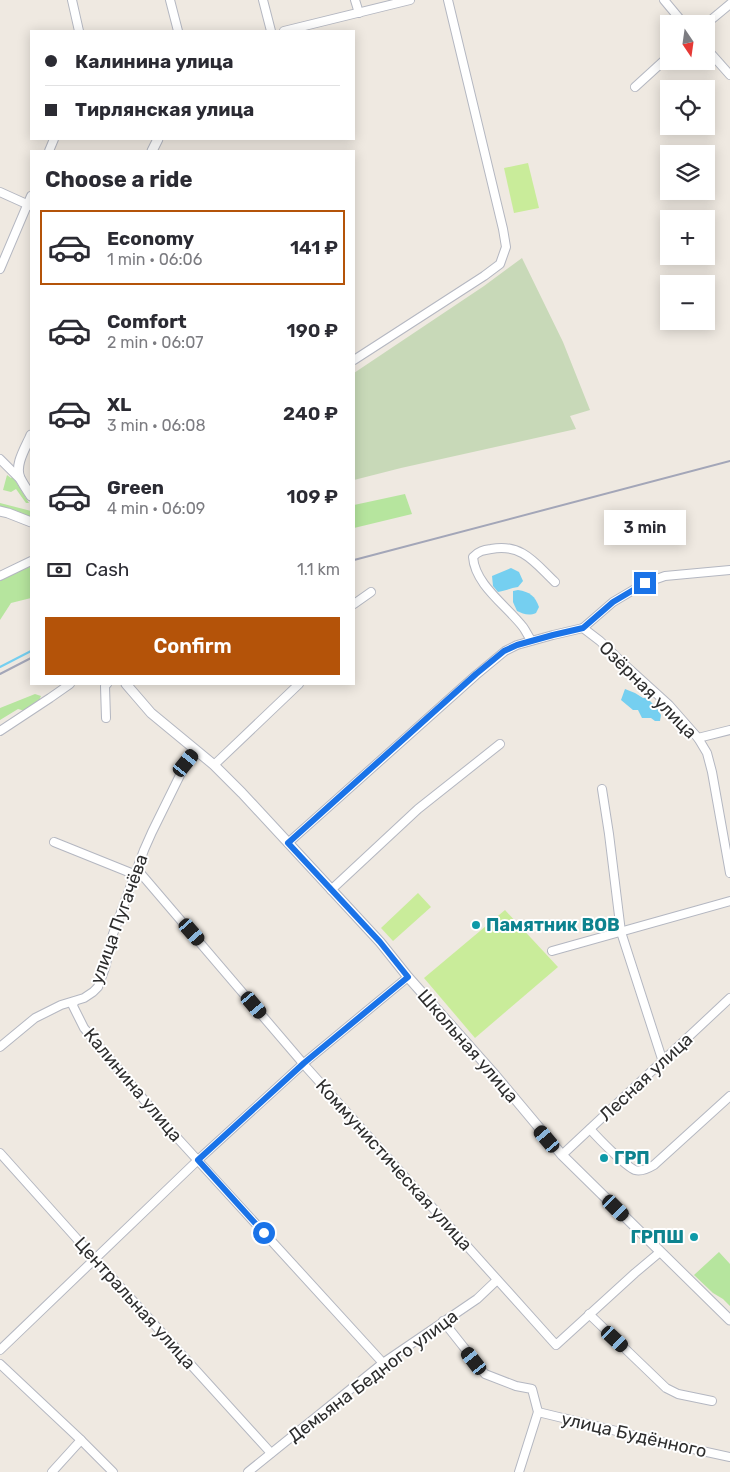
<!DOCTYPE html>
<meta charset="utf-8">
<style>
body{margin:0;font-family:Rubik,sans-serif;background:#f2f2f3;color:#2b2b33;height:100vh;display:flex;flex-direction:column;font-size:19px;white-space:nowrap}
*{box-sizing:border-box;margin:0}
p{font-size:16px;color:#7c7c81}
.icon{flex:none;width:28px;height:28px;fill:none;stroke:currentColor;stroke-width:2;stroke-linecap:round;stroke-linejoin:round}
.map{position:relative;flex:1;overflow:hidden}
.drawer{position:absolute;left:30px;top:150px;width:325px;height:535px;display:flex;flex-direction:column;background:#fff;border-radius:0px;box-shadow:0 2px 12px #0003}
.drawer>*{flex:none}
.top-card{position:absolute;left:30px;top:30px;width:325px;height:110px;border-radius:0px;box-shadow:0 2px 12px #0003;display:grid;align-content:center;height:110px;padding:0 15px;background:#fff}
.needle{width:32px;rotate:167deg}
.controls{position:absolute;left:660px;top:15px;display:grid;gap:10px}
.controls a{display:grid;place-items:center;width:55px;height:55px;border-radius:0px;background:#fff;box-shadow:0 2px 12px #0003;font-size:25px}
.end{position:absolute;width:22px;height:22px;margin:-11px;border:6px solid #1a73e8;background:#fff;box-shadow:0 0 0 2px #fff}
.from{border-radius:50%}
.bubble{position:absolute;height:35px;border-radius:0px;background:#fff;box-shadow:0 2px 12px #0003;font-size:16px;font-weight:600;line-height:35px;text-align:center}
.car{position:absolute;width:15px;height:30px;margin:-15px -8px;border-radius:6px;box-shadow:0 0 4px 1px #0007;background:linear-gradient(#222 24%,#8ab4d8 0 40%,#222 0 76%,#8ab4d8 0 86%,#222 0)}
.top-card b{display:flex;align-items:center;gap:18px;height:48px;font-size:19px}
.top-card b+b{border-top:1px solid #e1e1e2}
.top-card i{width:12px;height:12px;background:#2b2b33}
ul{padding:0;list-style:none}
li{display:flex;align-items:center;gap:15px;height:75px;margin:0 10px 8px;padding:0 5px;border:2px solid transparent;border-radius:0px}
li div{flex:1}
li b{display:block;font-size:19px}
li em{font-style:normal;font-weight:600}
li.on{border-color:#b45309}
li>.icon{width:45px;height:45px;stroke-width:1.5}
h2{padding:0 15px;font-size:22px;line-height:60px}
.pay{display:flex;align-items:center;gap:12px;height:55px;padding:0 15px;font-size:19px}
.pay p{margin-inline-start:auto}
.primary-button{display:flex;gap:10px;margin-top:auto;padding:10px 15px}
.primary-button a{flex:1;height:58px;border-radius:0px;background:#b45309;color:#fff;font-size:20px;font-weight:600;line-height:58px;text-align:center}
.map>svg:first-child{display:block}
</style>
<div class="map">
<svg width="730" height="1472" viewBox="0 0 730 1472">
<rect width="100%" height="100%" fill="#efe9e1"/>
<g fill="#b6e59e">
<polygon points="7,475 11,478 13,477 29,503 26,503 16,489 11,492 3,490"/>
<polygon points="405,494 412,514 354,528 354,505"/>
<polygon points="0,503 31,511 31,517 0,507"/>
<polygon points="31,566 31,598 11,603 0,620 0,580"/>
<polygon points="35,694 41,696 38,703 25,711 18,709 0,720 0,708"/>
<polygon points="719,1252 730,1264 730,1306 723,1299 713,1293 694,1275"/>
</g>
<polygon fill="#c8d9b8" points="522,258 563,342 590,410 570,416 576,429 401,468 354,480 354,373 484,286"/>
<g fill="#c9ec9a">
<polygon points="528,163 539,208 514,213 504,168"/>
<polygon points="418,893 431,907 393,941 381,928"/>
<polygon points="505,910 558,967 475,1038 424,978"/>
</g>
<g fill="#75cff0">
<path d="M 511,568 L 519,572 L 523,581 L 518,587 C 510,588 506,591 498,592 L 493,586 L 492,576 Z"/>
<path d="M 518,590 C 530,592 535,596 539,607 L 536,613 C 529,616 523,614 517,611 L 513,602 L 513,591 Z"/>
<polygon points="625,689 635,693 643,698 647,698 656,707 661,715 660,721 655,721 651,718 642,718 638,710 633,710 621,700"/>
</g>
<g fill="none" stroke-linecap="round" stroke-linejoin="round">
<polyline stroke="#75cff0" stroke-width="2" points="0,667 31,651"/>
<g stroke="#b4b7c1" stroke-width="10">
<g id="minor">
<polyline points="72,0 79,31"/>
<polyline points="170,0 178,31"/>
<polyline points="263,0 271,31"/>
<polyline points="355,0 359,13"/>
<polyline points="664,0 684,24"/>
<polyline points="706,24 730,4"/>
<polyline points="284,31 410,0"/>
<polyline points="706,48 730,75"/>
<polyline points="635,87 669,56"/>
<polyline points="49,151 54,139"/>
<polyline points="0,192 31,206"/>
<polyline points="0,269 31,196"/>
<polyline points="354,360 484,276 500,264 506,247 503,229 448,0"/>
<polyline points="0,459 21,480"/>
<polyline points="0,576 31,561"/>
<polyline points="354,604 371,592"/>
<polyline points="583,628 600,641 626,666 669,705 698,738 707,753 712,772 730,873"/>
<path d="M 531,640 C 528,636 526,631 523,627 C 507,606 475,585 473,557 C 478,551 484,550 491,549 C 522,543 535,563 555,582"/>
<polyline points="106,718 105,686 107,684"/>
<polyline points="0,731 50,698 70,684"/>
<polyline points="698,738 730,730"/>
<polyline points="214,765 299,684"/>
<polyline points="602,789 609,834 621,932 663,1062"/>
<polyline points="54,842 136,875"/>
<polyline points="288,843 476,675 505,651 517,645 553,635 583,628 613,602 645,583 665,576 730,570"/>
<polyline points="136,871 142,875 307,1068 556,1345 635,1273 660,1252"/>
<polyline points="331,890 418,809 500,744"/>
<polyline points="552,951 730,901"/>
<polyline points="74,1002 73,1006 84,1028 160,1119 383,1363"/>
<polyline points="0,1047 35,1018 61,1005 84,998 93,992 98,987 105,968 113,934 144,850 152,832 186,763 196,751"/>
<path d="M 590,1129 C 598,1138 625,1166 635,1170 C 642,1172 649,1168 654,1165 L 730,1096"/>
<polyline points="0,1153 95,1259 271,1453"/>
<polyline points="562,1155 730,998"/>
<polyline points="589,1314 666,1388 678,1394 712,1401"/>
<polyline points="443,1321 485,1374 516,1386 532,1389 538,1412 519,1472"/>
<polyline points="0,1350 198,1160 304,1063 408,977"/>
<polyline points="0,1364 81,1440 113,1472"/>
<polyline points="538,1412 670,1444 730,1457"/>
<polyline points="52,1472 81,1440"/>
<polyline points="248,1472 383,1363 477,1299 497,1280"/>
</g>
</g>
<g stroke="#b4b7c1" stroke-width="11">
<g id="tertiary">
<polyline points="152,151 158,139"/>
<path d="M 31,435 C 26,447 14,465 20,478 C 23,484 27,490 31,496"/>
<polyline points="0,511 8,513 31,522"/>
<polyline points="126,684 151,713 214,765 242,793 380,942 408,977 495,1075 562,1155 730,1320"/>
</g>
</g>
<use href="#minor" stroke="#fff" stroke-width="8"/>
<use href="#tertiary" stroke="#fff" stroke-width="9"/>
<g stroke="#a3a6b8" stroke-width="2">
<polyline points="354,560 730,461"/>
<polyline points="0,674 31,658"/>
</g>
</g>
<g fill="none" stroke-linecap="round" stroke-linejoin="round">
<polyline stroke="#1a73e8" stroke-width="6" points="264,1233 198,1160 304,1063 408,977 380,942 288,843 476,674 504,651 517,645 553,635 583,628 613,602 645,583"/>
</g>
<g fill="#0f9aa8" stroke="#fff" stroke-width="2">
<circle cx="476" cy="925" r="5"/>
<circle cx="604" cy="1158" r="5"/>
<circle cx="694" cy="1237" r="5"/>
</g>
<g text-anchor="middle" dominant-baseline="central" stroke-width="4" stroke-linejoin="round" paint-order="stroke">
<g font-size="18" fill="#2e2e2e" stroke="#fff">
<text transform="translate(648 690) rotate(45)">Озёрная улица</text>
<text transform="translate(119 919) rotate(-70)">улица Пугачёва</text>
<text transform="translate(468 1046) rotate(49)">Школьная улица</text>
<text transform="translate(646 1077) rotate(-43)">Лесная улица</text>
<text transform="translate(133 1085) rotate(50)">Калинина улица</text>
<text transform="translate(394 1165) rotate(48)">Коммунистическая улица</text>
<text transform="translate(135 1303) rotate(48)">Центральная улица</text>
<text transform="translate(373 1376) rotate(-37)">Демьяна Бедного улица</text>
<text transform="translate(634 1435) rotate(13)">улица Будённого</text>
</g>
<g font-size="18" font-weight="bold" fill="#0d838f" stroke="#fff" text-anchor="start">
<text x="486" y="925">Памятник ВОВ</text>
<text x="614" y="1158">ГРП</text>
<text x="684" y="1237" text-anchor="end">ГРПШ</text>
</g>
</g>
</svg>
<div class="controls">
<a><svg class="needle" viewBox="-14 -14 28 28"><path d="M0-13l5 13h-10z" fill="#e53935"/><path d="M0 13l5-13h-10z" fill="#7c7c81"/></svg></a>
<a><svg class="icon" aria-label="locate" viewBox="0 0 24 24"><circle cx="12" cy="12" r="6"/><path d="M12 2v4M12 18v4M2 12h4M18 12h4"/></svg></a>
<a><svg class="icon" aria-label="layers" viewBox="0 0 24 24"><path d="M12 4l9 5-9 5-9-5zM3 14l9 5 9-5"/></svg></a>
<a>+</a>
<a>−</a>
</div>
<i class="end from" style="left:264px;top:1233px"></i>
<i class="end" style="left:645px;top:583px"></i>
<div class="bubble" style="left:604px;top:510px;width:82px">3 min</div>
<i class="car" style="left:186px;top:763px;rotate:39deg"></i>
<i class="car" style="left:192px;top:932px;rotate:139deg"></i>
<i class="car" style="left:254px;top:1005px;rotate:140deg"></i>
<i class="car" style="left:547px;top:1139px;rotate:320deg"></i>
<i class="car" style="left:616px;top:1208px;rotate:135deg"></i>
<i class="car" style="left:615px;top:1339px;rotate:133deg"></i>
<i class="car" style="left:474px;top:1361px;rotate:322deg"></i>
<div class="top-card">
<b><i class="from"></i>Калинина улица</b>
<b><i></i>Тирлянская улица</b>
</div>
<section class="drawer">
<h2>Choose a ride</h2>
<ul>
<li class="on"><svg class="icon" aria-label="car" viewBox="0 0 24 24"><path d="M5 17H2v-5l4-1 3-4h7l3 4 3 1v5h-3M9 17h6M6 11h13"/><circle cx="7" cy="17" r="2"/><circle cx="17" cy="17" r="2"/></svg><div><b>Economy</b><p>1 min · 06:06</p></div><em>141 ₽</em></li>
<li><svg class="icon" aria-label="car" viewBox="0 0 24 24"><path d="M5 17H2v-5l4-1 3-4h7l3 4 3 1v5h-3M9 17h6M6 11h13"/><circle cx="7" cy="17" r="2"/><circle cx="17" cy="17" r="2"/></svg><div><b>Comfort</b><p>2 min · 06:07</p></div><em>190 ₽</em></li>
<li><svg class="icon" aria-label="car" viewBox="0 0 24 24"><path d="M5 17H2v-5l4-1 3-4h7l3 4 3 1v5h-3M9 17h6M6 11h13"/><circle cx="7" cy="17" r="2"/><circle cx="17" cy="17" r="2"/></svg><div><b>XL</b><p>3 min · 06:08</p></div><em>240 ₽</em></li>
<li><svg class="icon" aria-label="car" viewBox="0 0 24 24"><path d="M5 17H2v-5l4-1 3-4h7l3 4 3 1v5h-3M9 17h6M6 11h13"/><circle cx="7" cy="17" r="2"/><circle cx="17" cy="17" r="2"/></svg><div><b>Green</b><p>4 min · 06:09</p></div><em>109 ₽</em></li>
</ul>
<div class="pay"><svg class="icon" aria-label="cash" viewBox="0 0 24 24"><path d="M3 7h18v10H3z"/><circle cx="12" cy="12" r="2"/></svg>Cash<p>1.1 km</p></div>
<div class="primary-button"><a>Confirm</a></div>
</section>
</div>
